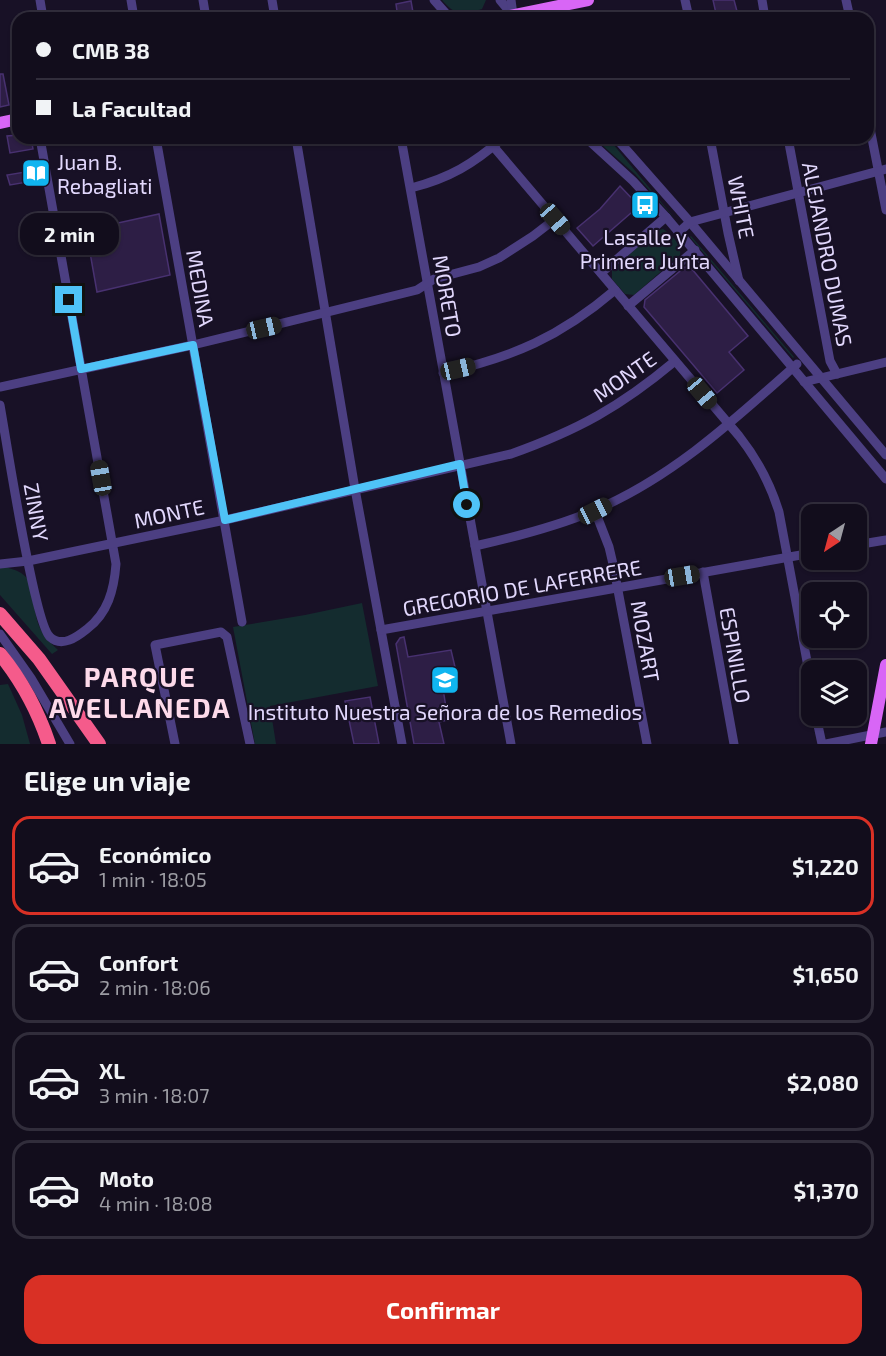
<!DOCTYPE html>
<html lang="es">
<meta charset="utf-8">
<style>
body{margin:0;font-family:"Exo 2",sans-serif;background:#1b1625;color:#f1f3f6;height:100vh;display:flex;flex-direction:column;font-size:22px;white-space:nowrap}
*{box-sizing:border-box;margin:0}
p{font-size:20px;color:#9c9ca3}
.icon{flex:none;width:33px;height:33px;fill:none;stroke:currentColor;stroke-width:2;stroke-linecap:round;stroke-linejoin:round}
.map{position:relative;height:744px;overflow:hidden}
.details{display:flex;flex-direction:column;background:#120d1c;flex:1}
.details>*{flex:none}
.top-card{position:absolute;left:12px;top:12px;width:862px;height:132px;border-radius:18px;box-shadow:0 2px 4px #0004,0 0 0 2px #312d3b;display:grid;align-content:center;height:132px;padding:0 24px;background:#120d1c}
.needle{width:39px;rotate:216deg}
.controls{position:absolute;left:801px;top:504px;display:grid;gap:12px}
.controls a{display:grid;place-items:center;width:66px;height:66px;border-radius:12px;background:#120d1c;box-shadow:0 2px 4px #0004,0 0 0 2px #312d3b;font-size:30px}
.end{position:absolute;width:27px;height:27px;margin:-14px;border:8px solid #4fc3f7;background:#111;box-shadow:0 0 0 3px #111}
.from{border-radius:50%}
.bubble{position:absolute;height:42px;border-radius:18px;background:#120d1c;box-shadow:0 2px 4px #0004,0 0 0 2px #312d3b;font-size:20px;font-weight:700;line-height:42px;text-align:center}
.car{position:absolute;width:18px;height:36px;margin:-18px -9px;border-radius:8px;box-shadow:0 0 4px 2px #0007;background:linear-gradient(#222 24%,#8ab4d8 0 40%,#222 0 76%,#8ab4d8 0 86%,#222 0)}
.top-card b{display:flex;align-items:center;gap:21px;height:57px;font-size:22px}
.top-card b+b{border-top:2px solid #312d3b}
.top-card i{width:15px;height:15px;background:#f1f3f6}
ul{padding:0;list-style:none}
li{display:flex;align-items:center;gap:18px;height:99px;margin:0 12px 9px;padding:0 12px;border:3px solid #312d3b;border-radius:18px}
li div{flex:1}
li b{display:block;font-size:22px}
li em{font-style:normal;font-weight:700}
li.active{border-color:#d93025}
li>.icon{width:54px;height:54px;stroke-width:1.5}
h2{padding:0 24px;font-size:27px;line-height:72px}
.button{display:flex;gap:12px;margin-top:auto;padding:12px 24px}
.button a{flex:1;height:69px;border-radius:18px;background:#d93025;color:#fff;font-size:24px;font-weight:700;line-height:69px;text-align:center}
.map>svg:first-child{display:block}
</style>
<div class="map">
<svg width="886" height="744" viewBox="0 0 886 744">
<rect width="100%" height="100%" fill="#181126"/>
<g fill="#142c2f">
<path d="M 442,0 L 486,0 L 482,9 C 461,15 457,17 442,0 Z"/>
<polygon points="594,138 608,138 676,220 635,174"/>
<path d="M 663,229 C 672,234 682,246 680,255 L 634,295 L 625,294 L 612,279 L 612,270 L 656,231 Z"/>
<polygon points="691,236 794,357 793,358 690,237"/>
<path d="M 0,566 C 45,574 27,597 40,628 C 44,637 51,643 58,650 L 52,654 L 0,595 Z"/>
<polygon points="362,603 378,686 270,706 276,744 255,744 233,627 305,615"/>
<polygon points="8,684 22,715 30,744 0,744 0,685"/>
</g>
<g fill="#2d1e45" stroke="#483170" stroke-width="1.5">
<polygon points="713,0 734,0 738,15 717,18"/>
<polygon points="411,1 414,18 398,18 396,4"/>
<polygon points="0,74 3,74 9,105 0,107"/>
<polygon points="18,135 18,138 31,138 33,149 10,153 7,136"/>
<polygon points="37,170 39,180 10,185 7,175"/>
<polygon points="620,186 639,206 593,246 577,228 600,209"/>
<polygon points="159,214 170,275 97,292 86,230"/>
<polygon points="685,267 691,268 748,336 729,352 744,370 717,393 644,307 645,300"/>
<polygon points="404,637 408,657 451,650 455,667 440,670 448,720 439,722 444,744 414,744 396,644 400,638"/>
<polygon points="370,697 379,744 354,744 345,701"/>
</g>
<g fill="none" stroke-linecap="round" stroke-linejoin="round">
<g stroke="#4c3f82" stroke-width="9">
<polyline points="40,0 43,18"/>
<polyline points="131,0 134,18"/>
<polyline points="203,0 206,18"/>
<polyline points="272,0 275,18"/>
<polyline points="434,0 450,18"/>
<polyline points="500,0 515,18"/>
<polyline points="511,0 513,15"/>
<polyline points="685,0 689,18"/>
<polyline points="762,0 765,18"/>
<polyline points="846,0 850,18"/>
<polyline points="868,118 886,210"/>
<polyline points="156,138 242,622"/>
<polyline points="296,138 355,489 402,744"/>
<polyline points="401,138 511,744"/>
<polyline points="586,138 633,181 666,217 886,479"/>
<polyline points="616,138 690,222 886,455"/>
<polyline points="710,138 728,233 739,281"/>
<polyline points="788,138 830,361 837,374"/>
<path d="M 493,146 L 739,436 C 758,460 770,483 779,512 L 812,688"/>
<path d="M 411,188 C 450,178 473,164 503,138"/>
<polyline points="679,232 690,222 886,169"/>
<polyline points="601,273 666,217"/>
<polyline points="628,306 695,250"/>
<path d="M 443,373 C 513,357 560,337 615,290"/>
<polyline points="804,382 886,362"/>
<polyline points="0,387 193,345 417,290 434,279 479,267 499,258 533,236 555,219"/>
<path d="M 0,405 C 6,438 34,623 50,637 C 62,648 77,637 87,629 C 108,613 114,590 116,564 L 40,138"/>
<polyline points="595,511 609,547 613,564 647,744"/>
<polyline points="856,545 886,540"/>
<path d="M 475,546 C 515,537 555,527 593,511 C 672,478 734,420 797,364"/>
<path d="M 0,564 L 28,561 L 225,520 L 511,454 C 578,430 620,407 675,361"/>
<polyline points="703,572 734,744"/>
<polyline points="381,630 812,553"/>
<polyline points="0,634 31,678 70,744"/>
<polyline points="816,716 822,744"/>
<polyline points="175,744 155,645 221,632 227,637 250,744"/>
<polyline points="826,744 886,732"/>
</g>
<g stroke="#d866f6" stroke-width="12">
<polyline points="500,18 588,0"/>
<polyline points="0,123 18,119"/>
<polyline points="871,744 886,665"/>
</g>
<g stroke="#f55b8b" stroke-width="14">
<polyline points="0,614 39,659 99,744"/>
<path d="M 0,654 C 22,681 38,711 49,744"/>
</g>
</g>
<g fill="none" stroke-linecap="round" stroke-linejoin="round">
<polyline stroke="#4fc3f7" stroke-width="8" points="69,300 81,369 193,345 225,520 460,464 467,505"/>
</g>
<defs>
<g id="library-square" transform="scale(1.5)"><rect x="-9" y="-9" width="18" height="18" rx="4" fill="#10b5f0" stroke="#181126"/><path d="M-6-4Q-3-5.5-.7-3.5V5Q-3 3-6 4ZM6-4Q3-5.5 .7-3.5V5Q3 3 6 4Z" fill="#fff"/></g>
<g id="bus-square" transform="scale(1.5)"><rect x="-9" y="-9" width="18" height="18" rx="4" fill="#10b5f0" stroke="#181126"/><path d="M-5-6H5V4H4V6H2V4H-2V6H-4V4H-5ZM-3.5-4V0h7V-4ZM-3.5 1.2v1.5H-2V1.2ZM2 1.2v1.5H3.5V1.2Z" fill="#fff"/></g>
<g id="school-square" transform="scale(1.5)"><rect x="-9" y="-9" width="18" height="18" rx="4" fill="#10b5f0" stroke="#181126"/><path d="M0-5L7-2L0 1L-7-2ZM-4 1L0 2.5L4 1V4Q0 6-4 4Z" fill="#fff"/></g>
</defs>
<g fill-rule="evenodd">
<use href="#library-square" x="36" y="173"/>
<use href="#bus-square" x="645" y="205"/>
<use href="#school-square" x="445" y="680"/>
</g>
<g text-anchor="middle" dominant-baseline="central" stroke-width="4.5" stroke-linejoin="round" paint-order="stroke">
<g font-size="21" fill="#e2d8fd" stroke="#181126">
<text x="57" y="161" text-anchor="start">Juan B.<tspan x="57" dy="24">Rebagliati</tspan></text>
<text x="645" y="236">Lasalle y<tspan x="645" dy="24">Primera Junta</tspan></text>
<text x="445" y="711">Instituto Nuestra Señora de los Remedios</text>
</g>
<g font-size="21" fill="#e2d8fd" stroke="#181126">
<text transform="translate(742 207) rotate(79)">WHITE</text>
<text transform="translate(828 254) rotate(79)">ALEJANDRO DUMAS</text>
<text transform="translate(201 288) rotate(80)">MEDINA</text>
<text transform="translate(448 296) rotate(80)">MORETO</text>
<text transform="translate(624 376) rotate(-35)">MONTE</text>
<text transform="translate(37 512) rotate(80)">ZINNY</text>
<text transform="translate(169 513) rotate(-12)">MONTE</text>
<text transform="translate(522 587) rotate(-10)">GREGORIO DE LAFERRERE</text>
<text transform="translate(646 641) rotate(80)">MOZART</text>
<text transform="translate(736 655) rotate(80)">ESPINILLO</text>
</g>
<g font-size="27" font-weight="bold" letter-spacing="1.5" fill="#fddaea" stroke="#181126">
<text x="140" y="676">PARQUE<tspan x="140" dy="31">AVELLANEDA</tspan></text>
</g>
</g>
</svg>
<div class="controls">
<a><svg class="needle" viewBox="-14 -14 28 28"><path d="M0-13l5 13h-10z" fill="#e53935"/><path d="M0 13l5-13h-10z" fill="#9c9ca3"/></svg></a>
<a><svg class="icon" aria-label="locate" viewBox="0 0 24 24"><circle cx="12" cy="12" r="6"/><path d="M12 2v4M12 18v4M2 12h4M18 12h4"/></svg></a>
<a><svg class="icon" aria-label="layers" viewBox="0 0 24 24"><path d="M12 4l9 5-9 5-9-5zM3 14l9 5 9-5"/></svg></a>
</div>
<i class="end from" style="left:467px;top:505px"></i>
<i class="end" style="left:69px;top:300px"></i>
<div class="bubble" style="left:20px;top:213px;width:99px">2 min</div>
<i class="car" style="left:555px;top:219px;rotate:139deg"></i>
<i class="car" style="left:264px;top:328px;rotate:77deg"></i>
<i class="car" style="left:458px;top:369px;rotate:77deg"></i>
<i class="car" style="left:702px;top:393px;rotate:140deg"></i>
<i class="car" style="left:101px;top:478px;rotate:350deg"></i>
<i class="car" style="left:595px;top:511px;rotate:63deg"></i>
<i class="car" style="left:682px;top:576px;rotate:80deg"></i>
<div class="top-card">
<b><i class="from"></i>CMB 38</b>
<b><i></i>La Facultad</b>
</div>
</div>
<section class="details">
<h2>Elige un viaje</h2>
<ul>
<li class="active"><svg class="icon" aria-label="car" viewBox="0 0 24 24"><path d="M5 17H2v-5l4-1 3-4h7l3 4 3 1v5h-3M9 17h6M6 11h13"/><circle cx="7" cy="17" r="2"/><circle cx="17" cy="17" r="2"/></svg><div><b>Económico</b><p>1 min · 18:05</p></div><em>$1,220</em></li>
<li><svg class="icon" aria-label="car" viewBox="0 0 24 24"><path d="M5 17H2v-5l4-1 3-4h7l3 4 3 1v5h-3M9 17h6M6 11h13"/><circle cx="7" cy="17" r="2"/><circle cx="17" cy="17" r="2"/></svg><div><b>Confort</b><p>2 min · 18:06</p></div><em>$1,650</em></li>
<li><svg class="icon" aria-label="car" viewBox="0 0 24 24"><path d="M5 17H2v-5l4-1 3-4h7l3 4 3 1v5h-3M9 17h6M6 11h13"/><circle cx="7" cy="17" r="2"/><circle cx="17" cy="17" r="2"/></svg><div><b>XL</b><p>3 min · 18:07</p></div><em>$2,080</em></li>
<li><svg class="icon" aria-label="car" viewBox="0 0 24 24"><path d="M5 17H2v-5l4-1 3-4h7l3 4 3 1v5h-3M9 17h6M6 11h13"/><circle cx="7" cy="17" r="2"/><circle cx="17" cy="17" r="2"/></svg><div><b>Moto</b><p>4 min · 18:08</p></div><em>$1,370</em></li>
</ul>
<div class="button"><a>Confirmar</a></div>
</section>
